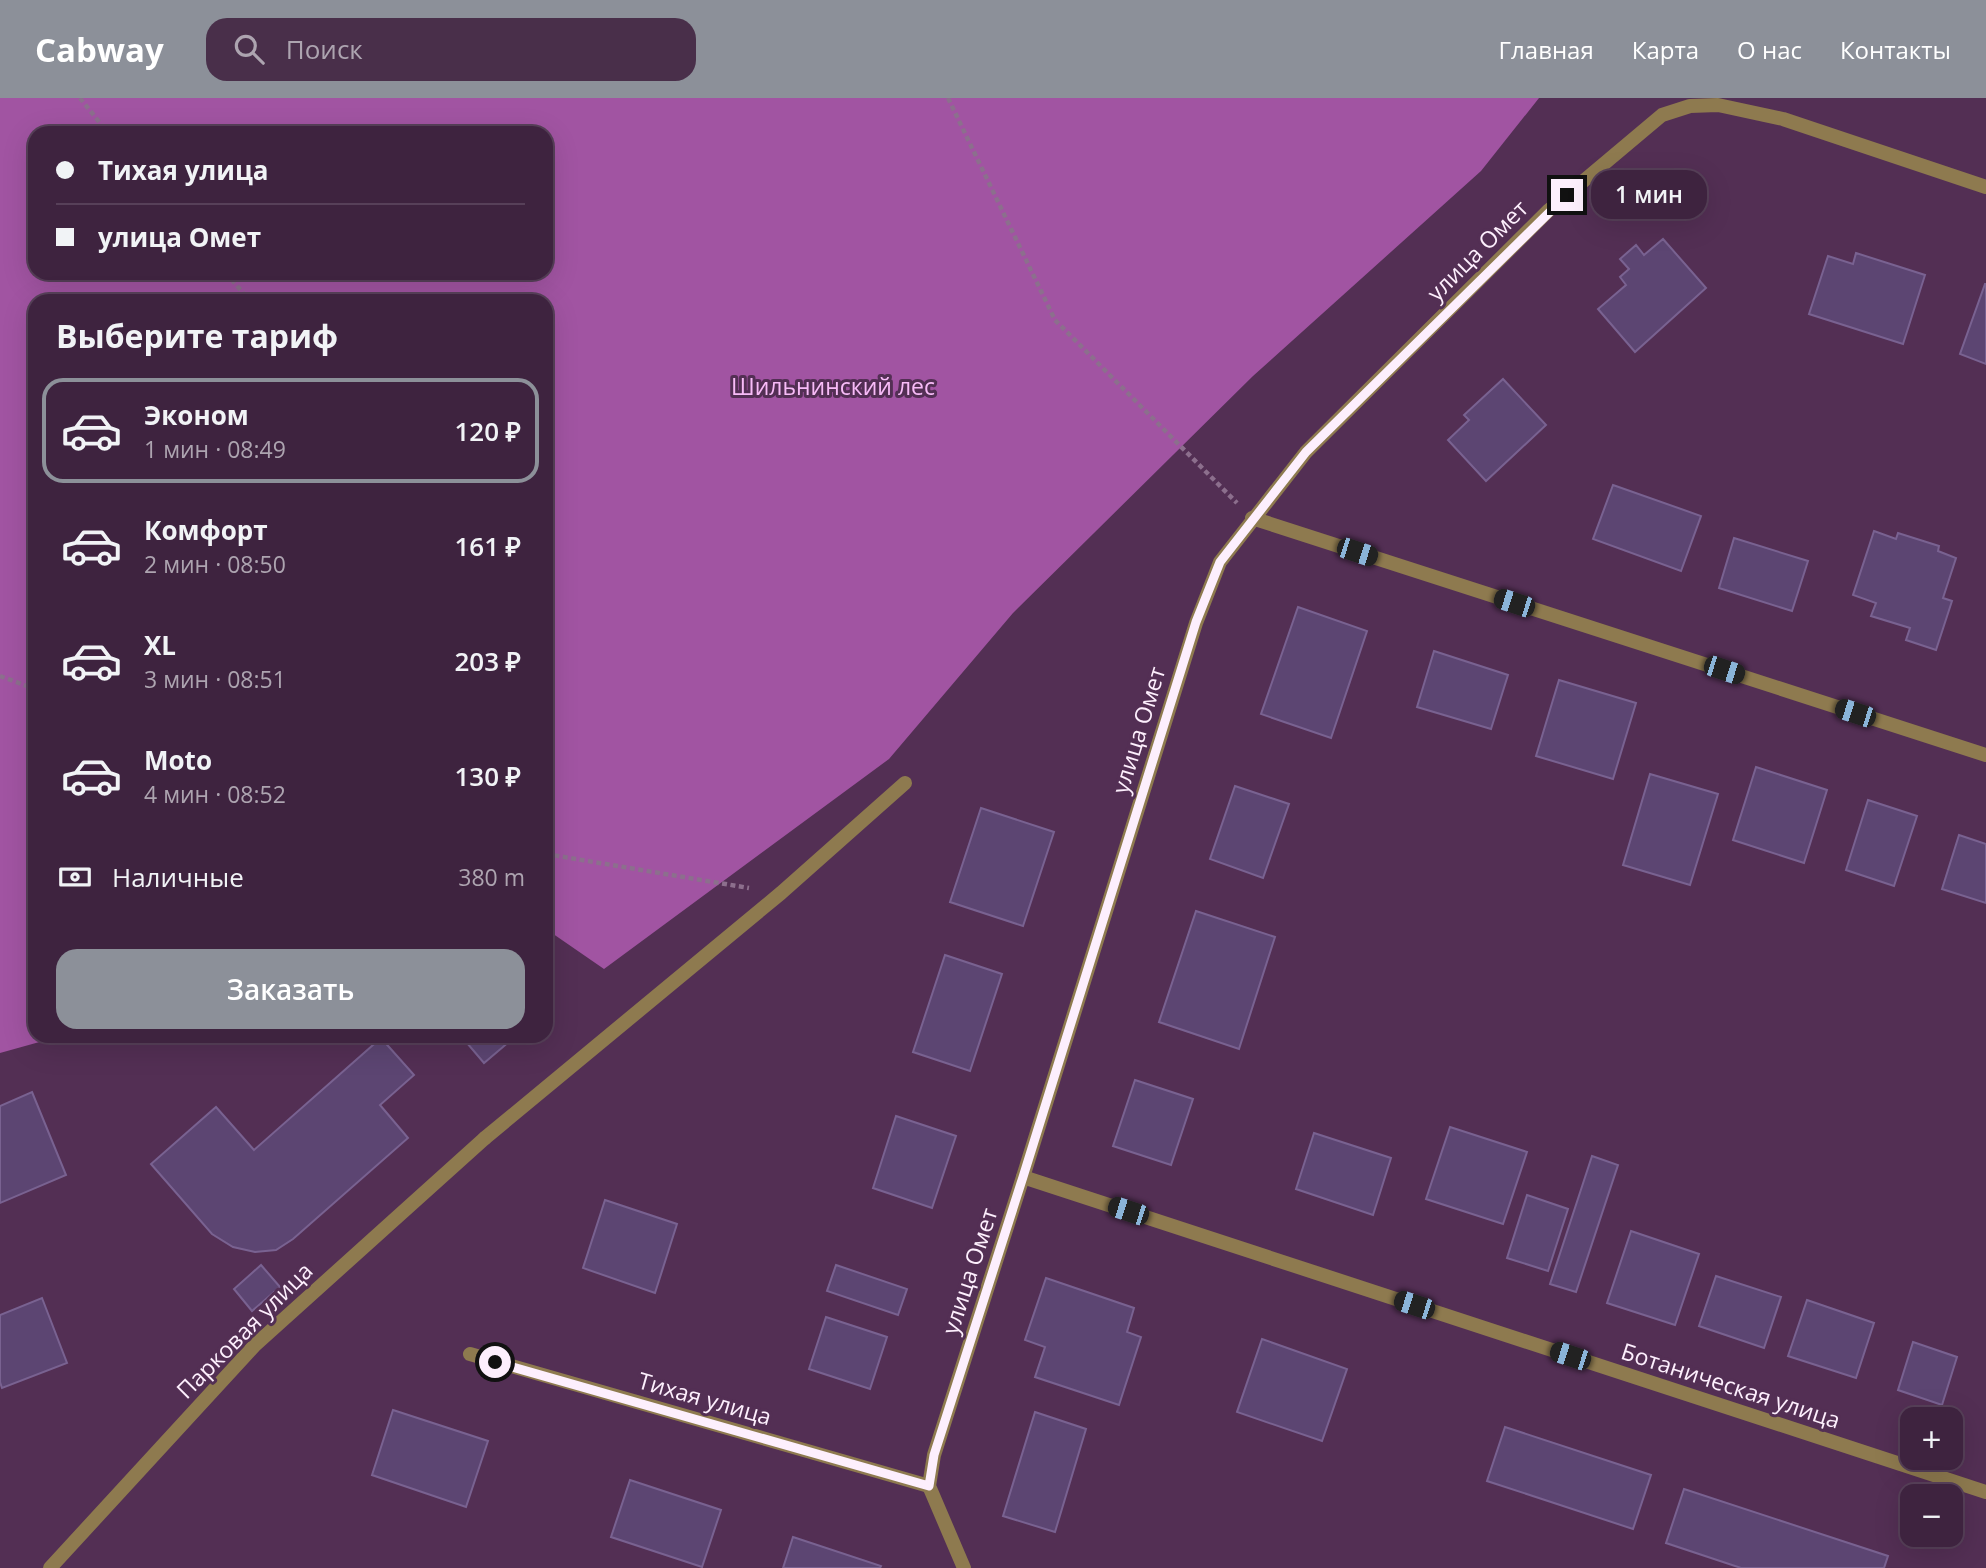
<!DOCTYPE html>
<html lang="ru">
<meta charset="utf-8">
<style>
body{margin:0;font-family:"Open Sans",sans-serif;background:#492f4a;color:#f1f3f6;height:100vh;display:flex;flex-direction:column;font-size:26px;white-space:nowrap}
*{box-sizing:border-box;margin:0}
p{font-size:23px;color:#ada4b0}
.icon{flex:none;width:38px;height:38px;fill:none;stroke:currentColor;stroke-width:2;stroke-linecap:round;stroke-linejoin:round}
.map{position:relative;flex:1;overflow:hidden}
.drawer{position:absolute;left:28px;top:196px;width:525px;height:749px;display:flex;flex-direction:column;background:#3e233f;border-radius:21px;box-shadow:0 7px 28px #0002,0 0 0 2px #574059}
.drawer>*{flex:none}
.top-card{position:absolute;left:28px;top:28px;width:525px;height:154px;border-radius:21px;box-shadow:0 7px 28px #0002,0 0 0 2px #574059;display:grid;align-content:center;height:154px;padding:0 28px;background:#3e233f}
.buttons{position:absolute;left:1900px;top:1309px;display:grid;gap:14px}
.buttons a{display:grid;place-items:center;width:63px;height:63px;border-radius:14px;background:#3e233f;box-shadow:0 7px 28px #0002,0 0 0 2px #574059;font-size:35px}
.end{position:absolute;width:32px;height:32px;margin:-16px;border:9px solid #fdeffd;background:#111;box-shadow:0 0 0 4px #111}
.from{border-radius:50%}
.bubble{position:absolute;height:49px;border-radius:21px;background:#3e233f;box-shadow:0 7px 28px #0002,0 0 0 2px #574059;font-size:23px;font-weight:600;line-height:49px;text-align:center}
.car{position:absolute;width:21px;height:42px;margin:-21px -10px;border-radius:9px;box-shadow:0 0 5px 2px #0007;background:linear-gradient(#222 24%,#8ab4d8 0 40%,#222 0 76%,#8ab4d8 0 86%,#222 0)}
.top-card b{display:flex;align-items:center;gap:24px;height:66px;font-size:26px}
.top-card b+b{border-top:2px solid #574059}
.top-card i{width:18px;height:18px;background:#f1f3f6}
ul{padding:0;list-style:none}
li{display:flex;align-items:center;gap:21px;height:105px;margin:0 14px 10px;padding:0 14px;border:4px solid transparent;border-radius:21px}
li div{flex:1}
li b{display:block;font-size:26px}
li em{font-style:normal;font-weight:600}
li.current{border-color:#8c9099}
li>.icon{width:63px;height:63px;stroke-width:1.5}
h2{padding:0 28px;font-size:32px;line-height:84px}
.pay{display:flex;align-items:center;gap:18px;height:77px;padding:0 28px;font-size:26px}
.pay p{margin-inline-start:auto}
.primary-button{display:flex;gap:14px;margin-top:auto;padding:14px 28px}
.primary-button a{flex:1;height:80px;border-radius:21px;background:#8c9099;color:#fff;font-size:28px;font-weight:600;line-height:80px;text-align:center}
header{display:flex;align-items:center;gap:42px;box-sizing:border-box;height:98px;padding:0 35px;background:#8c9099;color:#fff}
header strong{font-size:33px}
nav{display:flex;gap:38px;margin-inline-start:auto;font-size:24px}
.search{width:490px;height:63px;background:#492f4a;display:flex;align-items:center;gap:18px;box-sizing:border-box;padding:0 24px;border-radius:21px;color:#ada4b0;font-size:26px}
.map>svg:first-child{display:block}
</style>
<header>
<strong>Cabway</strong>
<div class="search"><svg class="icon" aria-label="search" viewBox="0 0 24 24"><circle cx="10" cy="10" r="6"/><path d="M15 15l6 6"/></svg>Поиск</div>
<nav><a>Главная</a><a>Карта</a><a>О нас</a><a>Контакты</a></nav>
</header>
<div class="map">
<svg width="1986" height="1470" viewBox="0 0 1986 1470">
<rect width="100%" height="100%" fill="#532f54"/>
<path fill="#a154a2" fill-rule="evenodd" d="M 0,0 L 1539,0 L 1481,73 L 1253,278 L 1013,515 L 889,661 L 604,871 L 546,831 L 546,203 L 35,203 L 35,938 L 61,938 L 0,955 ZM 35,35 L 546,35 L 546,175 L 35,175 Z"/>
<g fill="#5c4572" stroke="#796291" stroke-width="2">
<polygon points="1663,141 1706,190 1635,254 1598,211 1626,187 1620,179 1629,171 1620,161 1636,147 1644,157"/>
<polygon points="1856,155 1925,177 1903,246 1809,216 1828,158 1853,166"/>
<polygon points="1985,186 1986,186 1986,266 1960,256"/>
<polygon points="1503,281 1546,327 1486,383 1448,342 1469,322 1464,317"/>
<polygon points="1613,387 1701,418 1681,473 1593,441"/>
<polygon points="1874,433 1896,441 1898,435 1939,448 1938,453 1956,460 1943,500 1952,503 1936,552 1906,542 1910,530 1871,518 1876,505 1853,497"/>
<polygon points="1734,440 1808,463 1792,513 1719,490"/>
<polygon points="1298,509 1367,533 1331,640 1261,616"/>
<polygon points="1434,553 1508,577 1491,631 1417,609"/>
<polygon points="1559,582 1636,605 1613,681 1536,658"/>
<polygon points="1756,669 1827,692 1804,765 1733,742"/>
<polygon points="1650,676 1718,696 1690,787 1623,767"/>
<polygon points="1235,688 1289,706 1263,780 1210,761"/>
<polygon points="1868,702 1917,718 1894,788 1846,772"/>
<polygon points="981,710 1054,734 1023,828 950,804"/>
<polygon points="1959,737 1986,746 1986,805 1942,791"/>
<polygon points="1196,813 1275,839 1239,951 1159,924"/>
<polygon points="945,857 1002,876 970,973 913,954"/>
<polygon points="461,938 516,938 484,965"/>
<polygon points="381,940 414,977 380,1007 408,1040 293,1141 276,1152 255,1154 233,1149 212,1136 151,1066 216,1009 254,1052"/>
<polygon points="1135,982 1193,1001 1171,1067 1113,1048"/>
<polygon points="32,994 66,1077 0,1105 0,1008"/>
<polygon points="896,1018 956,1038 932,1110 873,1090"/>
<polygon points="1450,1029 1527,1054 1503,1126 1426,1101"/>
<polygon points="1314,1035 1391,1060 1373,1117 1296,1091"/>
<polygon points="1592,1058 1618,1067 1576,1194 1550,1186"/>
<polygon points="1527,1097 1568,1111 1548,1173 1507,1160"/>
<polygon points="605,1102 677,1126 655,1195 583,1170"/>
<polygon points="1631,1133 1699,1156 1675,1227 1607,1205"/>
<polygon points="261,1167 280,1189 252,1213 234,1191"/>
<polygon points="836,1167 907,1191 898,1217 827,1193"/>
<polygon points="1716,1178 1781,1199 1764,1250 1699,1228"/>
<polygon points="1046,1180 1134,1210 1127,1234 1141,1239 1119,1307 1035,1279 1045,1249 1025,1242"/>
<polygon points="42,1200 67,1265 2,1290 0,1284 0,1217"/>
<polygon points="1807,1202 1874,1225 1856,1280 1788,1258"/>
<polygon points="826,1219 887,1239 870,1291 809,1271"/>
<polygon points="1262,1241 1347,1271 1322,1343 1237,1314"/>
<polygon points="1913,1244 1957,1259 1942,1307 1898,1292"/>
<polygon points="393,1312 488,1343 466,1409 372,1377"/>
<polygon points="1035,1314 1086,1331 1055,1434 1003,1418"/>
<polygon points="1505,1329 1651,1377 1633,1431 1487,1383"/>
<polygon points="630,1382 721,1412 702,1469 611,1439"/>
<polygon points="1684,1391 1888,1458 1884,1470 1741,1470 1666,1445"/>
<polygon points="793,1439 881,1468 880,1470 783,1470"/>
</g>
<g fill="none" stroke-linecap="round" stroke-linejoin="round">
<g stroke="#8c6f8d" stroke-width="4.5" stroke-dasharray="5 3.5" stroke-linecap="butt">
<polyline points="80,0 108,35"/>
<polyline points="948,0 1055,222 1237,405"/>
<polyline points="226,175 250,203"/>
<polyline points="0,578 35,591"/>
<polyline points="546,756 749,790"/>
</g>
<polyline stroke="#8e7a4f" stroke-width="14" points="485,1040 781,795 905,685"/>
<g stroke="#8e7a4f" stroke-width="14">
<polyline points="1252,420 1986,657"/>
<polyline points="1023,1079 1986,1394"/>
<polyline points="470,1256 929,1388"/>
<polyline points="50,1470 255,1247 485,1040"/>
<polyline points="964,1470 929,1388 934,1357 1023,1079 1196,525 1220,464 1306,354 1549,112 1662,17 1690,8 1718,7 1783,21 1986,89"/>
</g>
</g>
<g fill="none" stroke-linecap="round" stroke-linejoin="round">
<polyline stroke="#fdeffd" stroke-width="9" points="495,1264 929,1388 934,1357 1023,1079 1196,524 1220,464 1306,354 1567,97"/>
</g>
<g text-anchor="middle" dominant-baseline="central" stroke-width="6" stroke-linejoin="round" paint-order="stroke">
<g font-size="23" fill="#fdeffd" stroke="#532f54">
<text transform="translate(1477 152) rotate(-45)">улица Омет</text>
<text transform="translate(1138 632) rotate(-73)">улица Омет</text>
<text transform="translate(969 1173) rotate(-72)">улица Омет</text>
<text transform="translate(244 1232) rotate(-45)">Парковая улица</text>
<text transform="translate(1731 1287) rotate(18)">Ботаническая улица</text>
<text transform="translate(705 1300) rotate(16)">Тихая улица</text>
</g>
<g font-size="23" fill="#f8bbf8" stroke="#532f54">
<text x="833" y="288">Шильнинский лес</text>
</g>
</g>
</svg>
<div class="buttons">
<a>+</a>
<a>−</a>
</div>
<i class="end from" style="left:495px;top:1264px"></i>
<i class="end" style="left:1567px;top:97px"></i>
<div class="bubble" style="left:1591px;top:72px;width:116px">1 мин</div>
<i class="car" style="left:1357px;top:454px;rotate:108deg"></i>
<i class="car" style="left:1514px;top:505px;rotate:288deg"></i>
<i class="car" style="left:1724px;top:572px;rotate:108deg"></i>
<i class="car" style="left:1855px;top:615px;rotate:288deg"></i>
<i class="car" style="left:1128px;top:1113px;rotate:288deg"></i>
<i class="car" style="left:1414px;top:1207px;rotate:288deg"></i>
<i class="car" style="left:1570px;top:1258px;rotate:288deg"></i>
<div class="top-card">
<b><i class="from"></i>Тихая улица</b>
<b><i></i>улица Омет</b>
</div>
<section class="drawer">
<h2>Выберите тариф</h2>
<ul>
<li class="current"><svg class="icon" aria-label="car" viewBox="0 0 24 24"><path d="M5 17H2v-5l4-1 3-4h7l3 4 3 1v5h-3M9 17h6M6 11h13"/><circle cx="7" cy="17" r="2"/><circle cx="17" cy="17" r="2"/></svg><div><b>Эконом</b><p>1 мин · 08:49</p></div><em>120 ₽</em></li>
<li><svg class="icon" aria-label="car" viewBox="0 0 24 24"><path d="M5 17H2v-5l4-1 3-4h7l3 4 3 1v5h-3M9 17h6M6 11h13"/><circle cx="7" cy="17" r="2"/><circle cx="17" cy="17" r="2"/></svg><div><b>Комфорт</b><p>2 мин · 08:50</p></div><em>161 ₽</em></li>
<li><svg class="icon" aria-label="car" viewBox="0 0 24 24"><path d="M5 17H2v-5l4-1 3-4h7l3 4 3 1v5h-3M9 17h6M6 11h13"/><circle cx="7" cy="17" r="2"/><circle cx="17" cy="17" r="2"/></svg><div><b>XL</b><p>3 мин · 08:51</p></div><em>203 ₽</em></li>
<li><svg class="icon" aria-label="car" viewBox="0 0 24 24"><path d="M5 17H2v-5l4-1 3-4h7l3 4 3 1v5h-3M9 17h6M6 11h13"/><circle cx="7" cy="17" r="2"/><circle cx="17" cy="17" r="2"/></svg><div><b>Moto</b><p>4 мин · 08:52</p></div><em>130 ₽</em></li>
</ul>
<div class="pay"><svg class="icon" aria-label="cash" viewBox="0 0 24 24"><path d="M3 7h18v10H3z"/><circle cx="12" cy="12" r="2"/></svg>Наличные<p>380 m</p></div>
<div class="primary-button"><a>Заказать</a></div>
</section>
</div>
